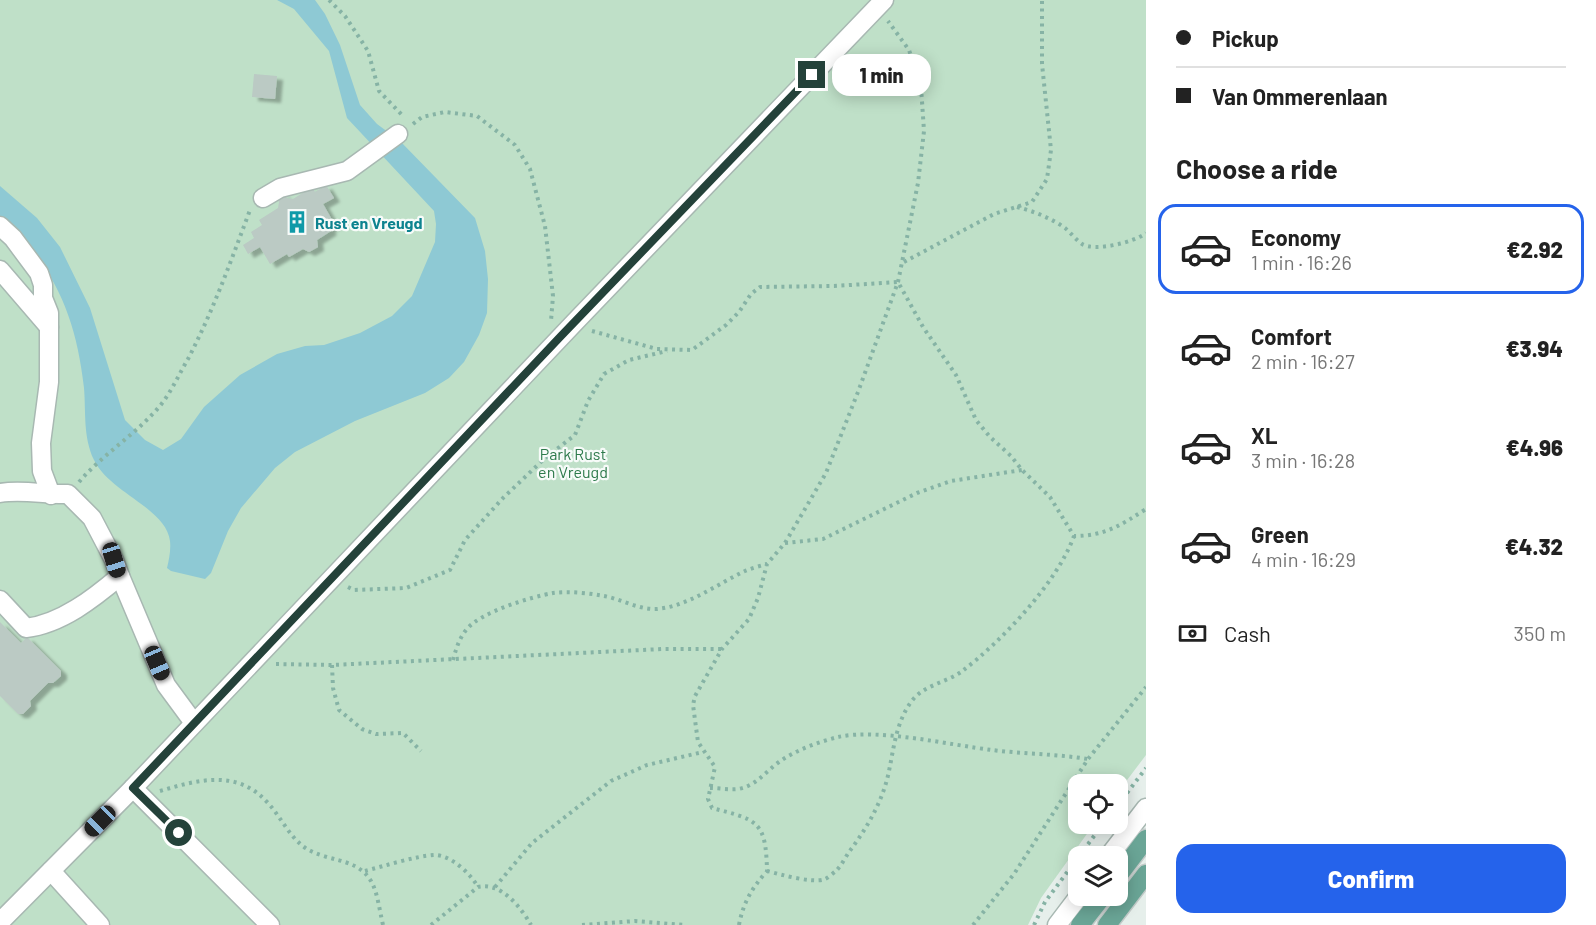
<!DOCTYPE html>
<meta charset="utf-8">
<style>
body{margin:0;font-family:Barlow,sans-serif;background:#f2f2f2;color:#222;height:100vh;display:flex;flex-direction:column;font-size:22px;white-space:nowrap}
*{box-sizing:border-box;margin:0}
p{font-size:20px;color:#767676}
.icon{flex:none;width:33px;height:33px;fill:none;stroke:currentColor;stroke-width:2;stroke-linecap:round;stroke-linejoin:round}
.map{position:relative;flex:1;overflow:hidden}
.drawer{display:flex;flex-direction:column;background:#fff;width:450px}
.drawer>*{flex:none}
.guide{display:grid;align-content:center;height:132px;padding:0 30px;background:#fff}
.tools{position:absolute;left:1068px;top:774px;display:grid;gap:12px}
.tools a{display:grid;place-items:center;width:60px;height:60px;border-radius:12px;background:#fff;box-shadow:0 3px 15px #0003;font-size:30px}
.end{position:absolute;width:27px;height:27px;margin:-14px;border:8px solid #24423a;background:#fff;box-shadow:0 0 0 3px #fff}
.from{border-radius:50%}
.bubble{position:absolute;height:42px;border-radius:18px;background:#fff;box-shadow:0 3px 15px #0003;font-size:20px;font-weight:800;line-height:42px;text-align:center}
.car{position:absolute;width:18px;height:36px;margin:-18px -9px;border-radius:8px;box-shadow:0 0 4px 2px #0007;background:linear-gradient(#222 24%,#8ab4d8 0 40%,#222 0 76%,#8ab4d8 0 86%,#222 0)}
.guide b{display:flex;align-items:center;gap:21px;height:57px;font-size:22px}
.guide b+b{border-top:2px solid #e0e0e0}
.guide i{width:15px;height:15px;background:#222}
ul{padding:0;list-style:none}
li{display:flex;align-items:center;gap:18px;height:90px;margin:0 12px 9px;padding:0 18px;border:3px solid transparent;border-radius:18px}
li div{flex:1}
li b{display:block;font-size:22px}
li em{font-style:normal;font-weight:800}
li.on{border-color:#2563eb}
li>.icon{width:54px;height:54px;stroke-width:1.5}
h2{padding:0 30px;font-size:27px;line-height:72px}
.pay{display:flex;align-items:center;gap:15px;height:66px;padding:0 30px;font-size:22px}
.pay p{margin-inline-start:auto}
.button{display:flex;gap:12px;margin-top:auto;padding:12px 30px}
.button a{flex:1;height:69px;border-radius:18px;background:#2563eb;color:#fff;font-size:24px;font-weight:800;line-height:69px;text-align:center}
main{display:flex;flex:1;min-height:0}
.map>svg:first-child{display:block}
</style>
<main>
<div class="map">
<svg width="1146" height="925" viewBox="0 0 1146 925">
<defs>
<filter id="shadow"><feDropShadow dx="6" dy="4" stdDeviation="1.5" flood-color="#0004"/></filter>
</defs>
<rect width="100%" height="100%" fill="#e6efeb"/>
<polygon fill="#bfe0c8" points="0,0 1146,0 1146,755 1118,792 1118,784 1078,784 1078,824 1094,824 1041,898 1028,925 0,925"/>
<path fill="#8ec9d4" d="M 277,0 L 315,0 L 325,14 L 340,45 L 360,105 L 377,124 L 400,141 L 475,218 L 485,251 L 488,279 L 487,313 L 479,335 L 464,362 L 449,378 L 425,393 L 355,421 L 295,452 L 275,468 L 241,508 L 228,531 L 211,573 L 205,579 L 171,571 L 167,568 C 169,560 171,550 170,541 C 166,508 110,493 94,460 C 83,437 86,412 84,388 C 76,316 54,265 0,216 L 0,186 L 37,218 L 60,247 L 90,308 L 125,420 L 145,440 L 163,450 L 181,439 L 204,407 L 240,375 L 277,354 L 305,346 L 324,345 L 360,333 L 392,316 L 412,296 L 435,242 L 436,224 L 434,211 L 347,118 L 329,51 L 294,9 Z"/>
<g fill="#bbcac4" filter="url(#shadow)">
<polygon points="254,74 277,76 275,99 252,97"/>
<polygon points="326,185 334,198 323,204 335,225 329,228 331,231 317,240 318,247 309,252 303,249 289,257 287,254 270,264 260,247 248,254 243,245 254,238 251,232 262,225 259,220 278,208 279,202 277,198 284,194 287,198 293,199 312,187 315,192"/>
<polygon points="0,622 21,643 27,637 61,671 61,676 53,683 48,683 30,701 31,706 23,714 18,714 0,696"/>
</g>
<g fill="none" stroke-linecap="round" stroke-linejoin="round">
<g stroke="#a8b8b2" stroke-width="21">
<g id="minor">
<polyline points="263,198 280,188 347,171 398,134"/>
<polyline points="0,226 13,238 39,273 43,285 43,298 49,313 49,382 41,443 42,471 51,495"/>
<polyline points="0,270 49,327"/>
<path d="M 0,493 C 23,489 45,495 68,494 L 92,518 L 114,560 L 120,576 C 94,598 61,624 26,628 L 0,600"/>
<polyline points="120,576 166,685 194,723"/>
<polyline points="133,788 270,925"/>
<polyline points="1109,856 1146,808"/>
<polyline points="51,871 100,925"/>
<polyline points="0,922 133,788 574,323 884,0"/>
<polyline points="1057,925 1079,896"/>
</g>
</g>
<g stroke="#c2cac8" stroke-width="21">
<g id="major">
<polyline points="1118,876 1146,839"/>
<polyline points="1080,925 1103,896"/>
<polyline points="1107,925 1146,874"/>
</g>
</g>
<g stroke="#86b3a5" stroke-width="4" stroke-dasharray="3 4.5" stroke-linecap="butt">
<polyline points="329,0 345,16 368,51 379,91 403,116"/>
<polyline points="413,124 422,117 445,112 477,116 515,145 530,169 545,226 553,296 551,321"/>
<path d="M 1017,207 C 1033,211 1051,218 1065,228 C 1071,233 1076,240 1082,244 C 1095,252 1135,242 1146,233"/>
<polyline points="904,262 994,214 1032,202 1047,179 1051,150 1042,64 1042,0"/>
<path d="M 592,331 L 657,349 L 692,350 L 726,325 L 739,312 L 751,294 L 760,287 L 834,286 L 898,282 L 923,327 L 956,375 L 976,420 L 990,437 L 1011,456 L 1022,470 L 1050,497 L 1074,536 C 1105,536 1121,525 1146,509"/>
<path d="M 79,482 C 103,454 135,435 159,407 C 171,393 179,374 188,359 C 213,311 231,261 250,210"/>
<polyline points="785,543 823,539 917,493 951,481 1022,470"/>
<polyline points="348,587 354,590 406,588 450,570 465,540 503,498 544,459 575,435 588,401 604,374 629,360 667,351"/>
<path d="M 453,660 C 456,649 459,639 466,630 C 480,612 531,597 553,593 C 569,591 588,593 604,596 C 621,599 639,610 657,609 C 689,606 717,584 745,571 C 752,568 760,566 767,564"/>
<polyline points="276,664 332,665 662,649 722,649"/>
<polyline points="332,665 333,688 339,710 362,729 376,734 403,733 421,751"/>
<path d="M 710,788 C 719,788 729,790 738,789 C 756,786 765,772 779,762 C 796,750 818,742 838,737 C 878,728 950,745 992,750 C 1024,754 1056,754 1088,759"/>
<path d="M 160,791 C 197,780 236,769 266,801 C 280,815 288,835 304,847 C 314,854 327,857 338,860 C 377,870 375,890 383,925"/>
<polyline points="1118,805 1146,768"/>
<path d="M 365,871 C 384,866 416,856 434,855 C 451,855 470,873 478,887"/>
<path d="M 767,871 C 779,874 813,884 825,879 C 828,878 833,873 836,871 C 841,866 845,858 849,852 C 867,828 883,801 889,771 C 894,747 896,723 911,702 C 923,685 945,683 961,672 C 1001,642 1057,583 1074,536"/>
<polyline points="495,887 532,843 611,781 647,765 703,752"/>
<path d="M 431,925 L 478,887 C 501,882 520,906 531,925"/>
<polyline points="582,925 635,921 684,925"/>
<path d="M 739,925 C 743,903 752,888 767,871 C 766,821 758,820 712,808 L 708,799 L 715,767 L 698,742 L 693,705 L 695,696 L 722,649 L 749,619 L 758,598 L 767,564 L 785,543 L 826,473 L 858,392 L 898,282 L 918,183 L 924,131 L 921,87 L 909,50 L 888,21"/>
<polyline points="973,925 1014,874 1088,759 1146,687"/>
<polyline points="1034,925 1045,902 1103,824"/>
</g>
<use href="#minor" stroke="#fff" stroke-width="18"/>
<use href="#major" stroke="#6aa596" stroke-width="18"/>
</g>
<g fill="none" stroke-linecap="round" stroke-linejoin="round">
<polyline stroke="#24423a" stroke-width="8" points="179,833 133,788 561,336 812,75"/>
</g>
<defs>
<g id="building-bare" transform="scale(1.8)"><path d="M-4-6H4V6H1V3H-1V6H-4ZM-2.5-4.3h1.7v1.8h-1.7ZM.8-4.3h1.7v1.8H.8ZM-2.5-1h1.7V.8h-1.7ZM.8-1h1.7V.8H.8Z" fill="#0f9aa8" stroke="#f7fbf9" stroke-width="2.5" paint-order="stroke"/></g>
</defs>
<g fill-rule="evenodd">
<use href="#building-bare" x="297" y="222"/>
</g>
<g text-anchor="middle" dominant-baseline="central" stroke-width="4.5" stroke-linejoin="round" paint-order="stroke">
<g font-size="16" font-weight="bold" fill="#0d838f" stroke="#f7fbf9" text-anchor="start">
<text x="315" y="222">Rust en Vreugd</text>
</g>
<g font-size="16" fill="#2d7a4b" stroke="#f7fbf9">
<text x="573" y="453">Park Rust<tspan x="573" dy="18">en Vreugd</tspan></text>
</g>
</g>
</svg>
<div class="tools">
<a><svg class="icon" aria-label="locate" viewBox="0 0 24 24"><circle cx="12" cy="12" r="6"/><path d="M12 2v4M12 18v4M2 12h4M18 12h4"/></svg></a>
<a><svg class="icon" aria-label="layers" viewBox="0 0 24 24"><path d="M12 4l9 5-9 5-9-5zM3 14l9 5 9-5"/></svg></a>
</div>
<i class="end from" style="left:179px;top:833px"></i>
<i class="end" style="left:812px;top:75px"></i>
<div class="bubble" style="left:832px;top:54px;width:99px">1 min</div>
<i class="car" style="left:114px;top:560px;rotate:163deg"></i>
<i class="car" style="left:157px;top:663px;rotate:157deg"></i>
<i class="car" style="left:100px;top:821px;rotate:225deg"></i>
</div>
<section class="drawer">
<div class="guide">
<b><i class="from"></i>Pickup</b>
<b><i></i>Van Ommerenlaan</b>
</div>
<h2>Choose a ride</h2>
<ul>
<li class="on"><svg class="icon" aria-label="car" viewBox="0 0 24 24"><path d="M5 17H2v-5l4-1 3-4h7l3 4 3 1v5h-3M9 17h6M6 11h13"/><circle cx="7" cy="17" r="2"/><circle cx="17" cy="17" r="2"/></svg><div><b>Economy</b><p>1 min · 16:26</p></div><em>€2.92</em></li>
<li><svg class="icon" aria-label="car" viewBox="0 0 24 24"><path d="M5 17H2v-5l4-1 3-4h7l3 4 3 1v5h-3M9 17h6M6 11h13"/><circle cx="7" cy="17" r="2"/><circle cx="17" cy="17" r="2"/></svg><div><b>Comfort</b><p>2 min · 16:27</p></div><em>€3.94</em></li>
<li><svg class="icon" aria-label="car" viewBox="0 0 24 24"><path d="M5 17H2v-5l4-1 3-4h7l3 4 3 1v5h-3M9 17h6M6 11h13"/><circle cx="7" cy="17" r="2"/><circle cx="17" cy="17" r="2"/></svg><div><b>XL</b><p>3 min · 16:28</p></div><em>€4.96</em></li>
<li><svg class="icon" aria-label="car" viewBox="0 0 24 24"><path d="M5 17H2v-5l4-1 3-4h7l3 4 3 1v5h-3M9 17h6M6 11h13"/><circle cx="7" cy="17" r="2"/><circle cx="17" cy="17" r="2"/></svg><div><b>Green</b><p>4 min · 16:29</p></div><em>€4.32</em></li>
</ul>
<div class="pay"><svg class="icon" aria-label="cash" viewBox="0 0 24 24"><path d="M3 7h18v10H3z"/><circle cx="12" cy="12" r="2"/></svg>Cash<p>350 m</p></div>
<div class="button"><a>Confirm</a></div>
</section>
</main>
